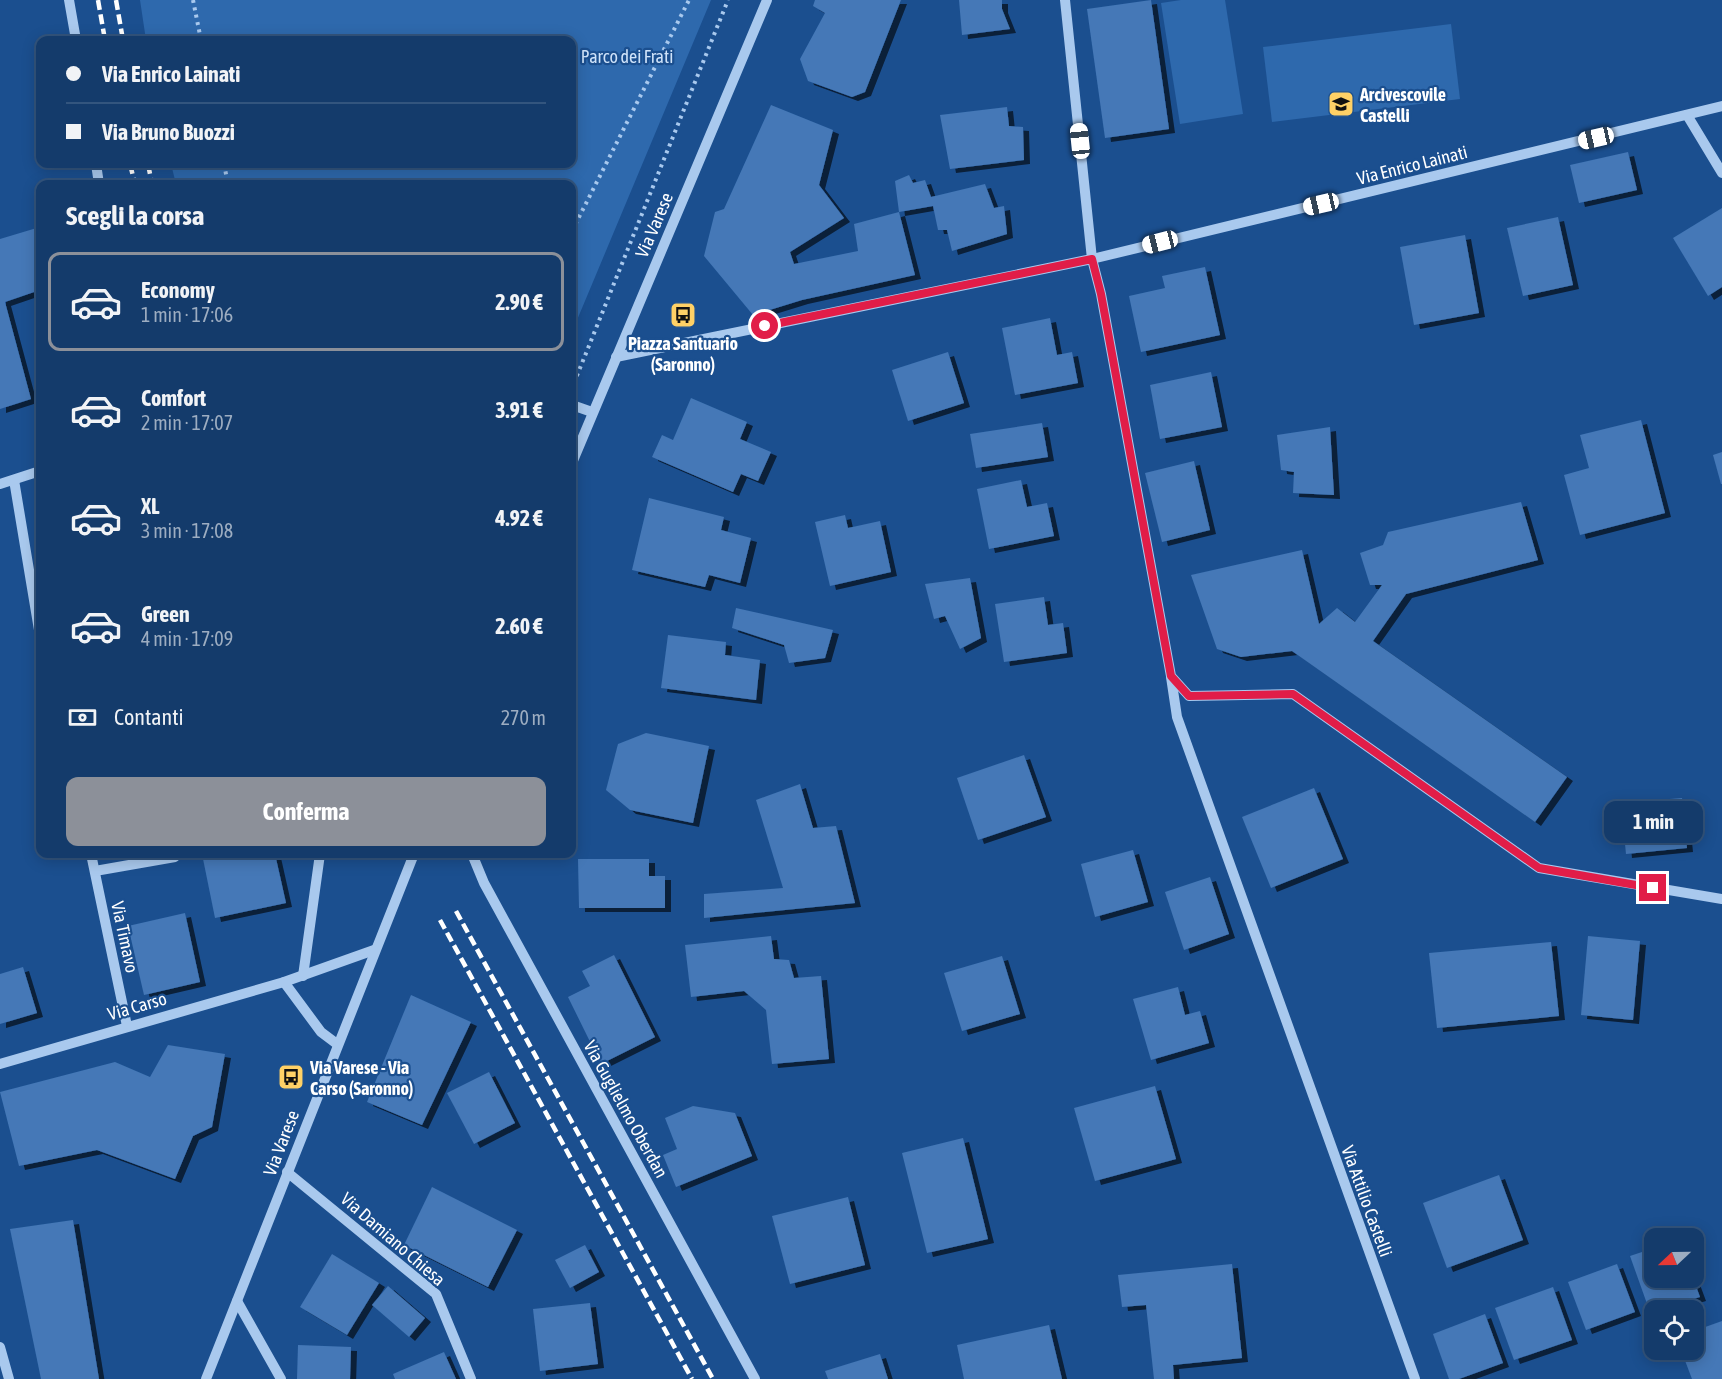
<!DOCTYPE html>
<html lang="it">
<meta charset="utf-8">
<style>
body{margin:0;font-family:"Asap Condensed",sans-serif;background:#1d4271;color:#f1f3f6;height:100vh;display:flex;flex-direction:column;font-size:22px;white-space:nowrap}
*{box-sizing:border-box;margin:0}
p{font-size:20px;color:#9dadc1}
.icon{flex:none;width:33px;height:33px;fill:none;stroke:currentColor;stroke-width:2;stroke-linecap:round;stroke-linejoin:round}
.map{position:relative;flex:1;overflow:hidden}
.drawer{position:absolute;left:36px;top:180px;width:540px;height:678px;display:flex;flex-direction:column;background:#143b6b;border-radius:12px;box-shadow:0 3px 15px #0003,0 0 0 2px #33557e}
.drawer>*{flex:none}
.top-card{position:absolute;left:36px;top:36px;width:540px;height:132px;border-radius:12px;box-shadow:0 3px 15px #0003,0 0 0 2px #33557e;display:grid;align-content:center;height:132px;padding:0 30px;background:#143b6b}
.needle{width:39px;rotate:248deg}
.fabs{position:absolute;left:1644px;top:1228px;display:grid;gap:12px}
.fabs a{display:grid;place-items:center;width:60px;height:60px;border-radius:12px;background:#143b6b;box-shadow:0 3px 15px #0003,0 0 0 2px #33557e;font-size:30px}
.end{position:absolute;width:27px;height:27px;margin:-14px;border:8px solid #e11d48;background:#fff;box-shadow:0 0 0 3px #fff}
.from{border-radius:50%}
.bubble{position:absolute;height:42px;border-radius:12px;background:#143b6b;box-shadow:0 3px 15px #0003,0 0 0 2px #33557e;font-size:20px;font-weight:700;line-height:42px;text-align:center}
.car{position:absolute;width:18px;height:36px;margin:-18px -9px;border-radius:8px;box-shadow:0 0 4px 2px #0007;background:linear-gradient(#fff 24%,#345 0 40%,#fff 0 76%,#345 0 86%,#fff 0)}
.top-card b{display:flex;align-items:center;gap:21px;height:57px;font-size:22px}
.top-card b+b{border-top:2px solid #33557e}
.top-card i{width:15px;height:15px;background:#f1f3f6}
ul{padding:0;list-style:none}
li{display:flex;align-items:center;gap:18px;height:99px;margin:0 12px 9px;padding:0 18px;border:3px solid transparent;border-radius:12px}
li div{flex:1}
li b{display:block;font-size:22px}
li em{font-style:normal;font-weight:700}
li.active{border-color:#8c9099}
li>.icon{width:54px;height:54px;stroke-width:1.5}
h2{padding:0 30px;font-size:27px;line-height:72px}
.pay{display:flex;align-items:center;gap:15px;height:66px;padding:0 30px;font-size:22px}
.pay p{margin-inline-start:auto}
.primary-button{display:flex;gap:12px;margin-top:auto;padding:12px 30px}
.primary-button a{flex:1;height:69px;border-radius:12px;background:#8c9099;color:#fff;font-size:24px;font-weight:700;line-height:69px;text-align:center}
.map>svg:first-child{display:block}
</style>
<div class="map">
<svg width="1722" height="1379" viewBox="0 0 1722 1379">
<defs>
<filter id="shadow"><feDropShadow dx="6" dy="4" stdDeviation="0" flood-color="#0009"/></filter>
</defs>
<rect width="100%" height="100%" fill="#1b4f8f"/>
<g fill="#2e69ad">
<polygon points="140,0 711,0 572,332 572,184 176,184 171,164 572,164 572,40 146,40"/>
<polygon points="1181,0 1225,0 1243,114 1180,124 1161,3"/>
<polygon points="1451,24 1460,99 1272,122 1263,47"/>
</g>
<g fill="#4478b7" filter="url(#shadow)">
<polygon points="815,0 901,0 865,92 852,97 808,81 800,59 825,13 813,6"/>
<polygon points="959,0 1002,0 1002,9 1010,29 962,35"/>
<polygon points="1151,0 1169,129 1105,138 1087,9"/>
<polygon points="771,105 833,130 819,185 844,218 790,252 794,264 858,251 854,224 899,212 895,181 909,175 913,183 925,180 931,197 985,184 994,208 1004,206 1007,234 952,251 947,230 938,230 933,206 899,212 915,275 802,300 753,315 704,256 715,212 724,209"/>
<polygon points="1007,107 1009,126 1023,127 1024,160 950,169 940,115"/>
<polygon points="1628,152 1637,190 1579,203 1570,165"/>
<polygon points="1722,208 1722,287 1708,296 1673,238"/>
<polygon points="1558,217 1573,285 1523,296 1507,228"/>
<polygon points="40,227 40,290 5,302 31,399 0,409 0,239"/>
<polygon points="1465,235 1479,313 1414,325 1400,247"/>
<polygon points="1205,267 1220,335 1141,352 1129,296 1165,288 1162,276"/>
<polygon points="1050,318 1057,355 1072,352 1078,383 1015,395 1002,328"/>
<polygon points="948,352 964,403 908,421 892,370"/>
<polygon points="1211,372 1222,427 1160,439 1150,385"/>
<polygon points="691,398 747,422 740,439 771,452 758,481 741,474 733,492 652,457 662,435 673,440"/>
<polygon points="1641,420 1665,513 1580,535 1564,475 1589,468 1580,435"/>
<polygon points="1042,423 1048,457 976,468 970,434"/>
<polygon points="1330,427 1334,495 1293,493 1294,472 1281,470 1277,435"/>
<polygon points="1722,452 1722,484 1721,484 1713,455"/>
<polygon points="1194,461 1210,530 1162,542 1145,473"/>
<polygon points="1021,480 1027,507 1047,503 1054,536 989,549 977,489"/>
<polygon points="649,498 724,517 721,530 751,538 740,583 709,575 705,587 632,570"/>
<polygon points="1521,502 1538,560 1406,594 1373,641 1567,777 1535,822 1292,651 1241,657 1217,649 1191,575 1302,550 1319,624 1337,608 1355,622 1382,585 1370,585 1360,553 1383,545 1388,532"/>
<polygon points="845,515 848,528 880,521 891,572 830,586 815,522"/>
<polygon points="970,578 981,638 960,649 945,616 934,619 925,584"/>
<polygon points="1044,597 1048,625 1063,623 1067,653 1004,662 995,604"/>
<polygon points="736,608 833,630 825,658 789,663 784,645 732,628"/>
<polygon points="668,635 726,642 725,655 760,660 756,700 661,688"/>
<polygon points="646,733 709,746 693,823 630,810 606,790 618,744"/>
<polygon points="1024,755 1046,817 978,840 957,778"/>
<polygon points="800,784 813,828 836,826 855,903 704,918 704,894 783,888 756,800"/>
<polygon points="1314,788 1343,859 1271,888 1242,817"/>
<polygon points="1682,798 1687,848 1626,854 1621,803"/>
<polygon points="1133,850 1148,902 1095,917 1081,864"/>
<polygon points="202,854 275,854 286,903 215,918"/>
<polygon points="578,859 649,859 649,876 665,876 665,908 579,908"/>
<polygon points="1210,877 1229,934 1184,950 1165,892"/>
<polygon points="185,913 200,982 144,995 128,926"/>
<polygon points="771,936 774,959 789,960 794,978 821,976 829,1059 772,1064 766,1010 744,991 691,997 685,945"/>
<polygon points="1588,936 1640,941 1633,1020 1581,1015"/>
<polygon points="1551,942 1559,1016 1437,1028 1429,953"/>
<polygon points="614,955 655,1037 601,1064 568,997 590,986 582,971"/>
<polygon points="1002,956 1020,1014 962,1031 944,973"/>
<polygon points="23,967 37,1013 0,1024 0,974"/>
<polygon points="1178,987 1185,1015 1200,1011 1209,1043 1151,1060 1133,999"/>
<polygon points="411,995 471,1022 422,1125 367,1102"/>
<polygon points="168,1045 225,1054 212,1127 193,1136 175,1179 97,1150 19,1166 0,1092 115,1062 150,1077"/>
<polygon points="489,1072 515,1123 474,1144 447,1093"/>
<polygon points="1155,1086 1176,1159 1095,1181 1074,1108"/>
<polygon points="693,1106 735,1113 752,1156 676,1187 663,1155 677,1149 665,1118"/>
<polygon points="963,1138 988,1239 927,1253 902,1153"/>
<polygon points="1499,1175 1523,1240 1447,1268 1423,1203"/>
<polygon points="432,1187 517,1230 488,1287 404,1245"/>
<polygon points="848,1197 865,1265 790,1284 772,1216"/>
<polygon points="73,1220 99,1379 41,1379 10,1229"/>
<polygon points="585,1245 599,1272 570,1288 555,1260"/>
<polygon points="1654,1248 1654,1278 1693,1278 1700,1297 1654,1311 1651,1315 1630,1256"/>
<polygon points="332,1254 379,1283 347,1335 300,1307"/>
<polygon points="1232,1264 1242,1358 1173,1365 1174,1379 1154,1379 1146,1305 1122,1307 1118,1275"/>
<polygon points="1617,1264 1635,1312 1586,1330 1568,1282"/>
<polygon points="388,1286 425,1318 409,1337 372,1305"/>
<polygon points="1553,1287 1572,1340 1514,1360 1495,1308"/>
<polygon points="590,1303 598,1364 540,1371 533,1309"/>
<polygon points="1485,1314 1503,1363 1459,1379 1449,1379 1433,1334"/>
<polygon points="1722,1321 1722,1379 1692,1379 1681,1350 1694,1350 1694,1331"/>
<polygon points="1049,1325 1062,1379 964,1379 957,1345"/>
<polygon points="298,1345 351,1347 350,1379 297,1379"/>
<polygon points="444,1352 456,1379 395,1379 393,1374"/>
<polygon points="880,1354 888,1379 828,1379 825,1371"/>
</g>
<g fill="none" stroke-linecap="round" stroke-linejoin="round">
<g stroke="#a9c9ee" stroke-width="4" stroke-dasharray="3 4.5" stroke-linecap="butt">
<polyline points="193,0 201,40"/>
<polyline points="224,164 228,184"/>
<polyline points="572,231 689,0"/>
<polyline points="574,383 728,0"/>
</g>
<g stroke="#a9c9ee" stroke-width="10">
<polyline points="69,0 76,40"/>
<polyline points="1065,0 1092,259 1101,294 1171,676 1189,696 1293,694 1539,868 1722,899"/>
<polyline points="1687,115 1722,173"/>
<polyline points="96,164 99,184"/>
<polyline points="616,357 1092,259 1722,106"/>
<polyline points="572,405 592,412"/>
<polyline points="572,463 767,0"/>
<polyline points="14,480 40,636"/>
<polyline points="0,484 40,471"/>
<polyline points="1171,677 1177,717 1415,1379"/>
<polyline points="91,854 127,1026"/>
<polyline points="472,854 484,883 755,1379"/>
<polyline points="95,871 175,857"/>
<polyline points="303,976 320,854"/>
<polyline points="284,982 321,1032 337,1044"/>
<polyline points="0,1064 284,982 374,950"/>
<polyline points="287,1172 436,1294 471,1379"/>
<polyline points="237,1301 281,1379"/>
<polyline points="0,1347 9,1379"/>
<polyline points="206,1379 414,854"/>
</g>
<g stroke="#fff" stroke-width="4.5" stroke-dasharray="10 4.5" stroke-linecap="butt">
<polyline points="98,0 105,40"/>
<polyline points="116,0 123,40"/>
<polyline points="130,164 135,184"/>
<polyline points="148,164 152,184"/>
<polyline points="456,911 713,1379"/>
<polyline points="440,920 692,1379"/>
</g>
</g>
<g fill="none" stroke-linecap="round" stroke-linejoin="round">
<polyline stroke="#e11d48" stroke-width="8" points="765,326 1092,259 1101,294 1171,676 1189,696 1293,694 1539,868 1653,888"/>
</g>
<defs>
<g id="school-square" transform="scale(1.35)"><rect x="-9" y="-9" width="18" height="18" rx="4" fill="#ffd166" stroke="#1b4f8f"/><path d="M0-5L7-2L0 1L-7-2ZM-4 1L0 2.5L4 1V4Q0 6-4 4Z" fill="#111"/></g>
<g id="bus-square" transform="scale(1.35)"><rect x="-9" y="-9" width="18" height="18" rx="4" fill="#ffd166" stroke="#1b4f8f"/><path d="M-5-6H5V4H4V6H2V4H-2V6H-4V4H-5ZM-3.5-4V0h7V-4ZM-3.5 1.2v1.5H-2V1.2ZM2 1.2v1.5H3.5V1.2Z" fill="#111"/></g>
</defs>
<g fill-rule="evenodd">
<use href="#school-square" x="1341" y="104"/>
<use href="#bus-square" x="683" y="315"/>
<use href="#bus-square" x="291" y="1077"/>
</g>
<g text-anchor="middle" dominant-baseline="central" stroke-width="4.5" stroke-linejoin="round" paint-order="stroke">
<g font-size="18" fill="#cfe3fa" stroke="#1b4f8f">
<text x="627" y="56">Parco dei Frati</text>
</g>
<g font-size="18" font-weight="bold" fill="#fff" stroke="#1b4f8f" text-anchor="start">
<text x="1360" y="94">Arcivescovile<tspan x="1360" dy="21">Castelli</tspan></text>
<text x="683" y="343" text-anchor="middle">Piazza Santuario<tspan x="683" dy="21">(Saronno)</tspan></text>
<text x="310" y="1067">Via Varese - Via<tspan x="310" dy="21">Carso (Saronno)</tspan></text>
</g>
<g font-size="18" fill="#fff" stroke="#1b4f8f">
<text transform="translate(1412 165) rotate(-14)">Via Enrico Lainati</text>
<text transform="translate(654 225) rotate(-67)">Via Varese</text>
<text transform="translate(125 937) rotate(78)">Via Timavo</text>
<text transform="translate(137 1006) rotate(-16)">Via Carso</text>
<text transform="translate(626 1109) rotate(61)">Via Guglielmo Oberdan</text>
<text transform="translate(281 1143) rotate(-69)">Via Varese</text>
<text transform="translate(1367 1201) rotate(70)">Via Attilio Castelli</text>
<text transform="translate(393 1239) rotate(41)">Via Damiano Chiesa</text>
</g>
</g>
</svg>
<div class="fabs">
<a><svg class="needle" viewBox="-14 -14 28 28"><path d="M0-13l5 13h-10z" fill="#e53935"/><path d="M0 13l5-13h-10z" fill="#9dadc1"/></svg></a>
<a><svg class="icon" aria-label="locate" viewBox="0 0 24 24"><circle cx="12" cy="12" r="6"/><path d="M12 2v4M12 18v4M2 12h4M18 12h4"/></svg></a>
</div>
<i class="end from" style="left:765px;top:326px"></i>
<i class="end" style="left:1653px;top:888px"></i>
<div class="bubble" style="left:1604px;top:801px;width:99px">1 min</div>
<i class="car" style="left:1596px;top:138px;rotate:257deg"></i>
<i class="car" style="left:1080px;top:141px;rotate:354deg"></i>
<i class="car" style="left:1321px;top:204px;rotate:257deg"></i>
<i class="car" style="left:1160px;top:242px;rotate:256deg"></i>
<div class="top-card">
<b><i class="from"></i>Via Enrico Lainati</b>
<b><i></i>Via Bruno Buozzi</b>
</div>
<section class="drawer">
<h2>Scegli la corsa</h2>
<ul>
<li class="active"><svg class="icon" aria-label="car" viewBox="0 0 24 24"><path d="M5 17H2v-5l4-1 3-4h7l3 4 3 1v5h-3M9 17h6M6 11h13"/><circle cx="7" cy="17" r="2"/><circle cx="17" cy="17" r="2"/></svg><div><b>Economy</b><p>1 min · 17:06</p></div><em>2.90 €</em></li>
<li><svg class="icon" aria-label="car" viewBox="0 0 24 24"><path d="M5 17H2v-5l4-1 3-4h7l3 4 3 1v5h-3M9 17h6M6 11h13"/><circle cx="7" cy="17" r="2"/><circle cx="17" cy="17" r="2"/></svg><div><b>Comfort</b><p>2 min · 17:07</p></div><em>3.91 €</em></li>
<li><svg class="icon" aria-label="car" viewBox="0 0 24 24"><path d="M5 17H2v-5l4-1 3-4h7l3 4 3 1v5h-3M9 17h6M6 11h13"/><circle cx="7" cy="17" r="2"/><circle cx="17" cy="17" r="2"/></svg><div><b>XL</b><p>3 min · 17:08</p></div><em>4.92 €</em></li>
<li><svg class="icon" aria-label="car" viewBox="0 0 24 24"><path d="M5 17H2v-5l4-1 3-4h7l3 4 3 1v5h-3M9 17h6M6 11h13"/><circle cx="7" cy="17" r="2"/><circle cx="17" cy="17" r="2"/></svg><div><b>Green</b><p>4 min · 17:09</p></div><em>2.60 €</em></li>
</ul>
<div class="pay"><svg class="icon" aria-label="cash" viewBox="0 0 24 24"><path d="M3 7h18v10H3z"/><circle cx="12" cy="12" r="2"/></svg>Contanti<p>270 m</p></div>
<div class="primary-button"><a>Conferma</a></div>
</section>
</div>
